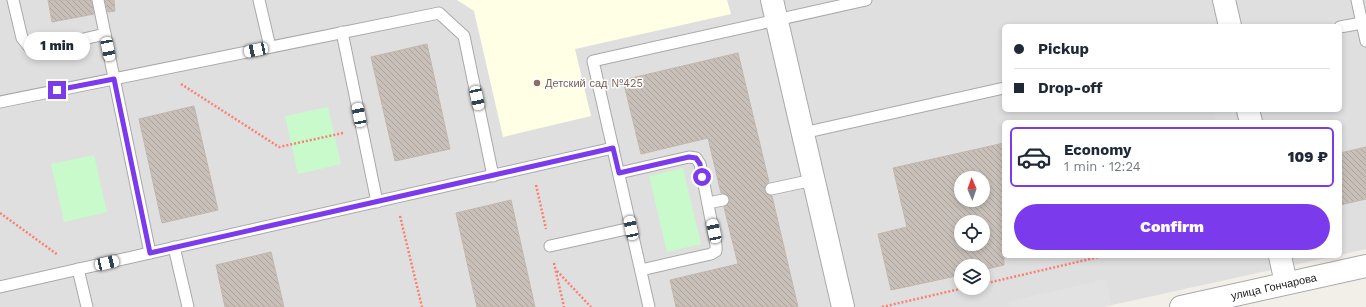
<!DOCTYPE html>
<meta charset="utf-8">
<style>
body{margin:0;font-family:"Work Sans",sans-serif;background:#f2f2f3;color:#1f2937;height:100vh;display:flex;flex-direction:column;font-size:15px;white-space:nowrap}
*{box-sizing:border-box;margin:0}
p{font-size:13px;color:#747a83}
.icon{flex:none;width:22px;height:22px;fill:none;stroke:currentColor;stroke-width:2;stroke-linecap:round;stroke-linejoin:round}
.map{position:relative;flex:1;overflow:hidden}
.details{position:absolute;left:1002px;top:120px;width:340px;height:138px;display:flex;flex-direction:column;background:#fff;border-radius:6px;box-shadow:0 2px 6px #0003}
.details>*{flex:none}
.guide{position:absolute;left:1002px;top:24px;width:340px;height:88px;border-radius:6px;box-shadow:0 2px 6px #0003;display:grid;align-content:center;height:88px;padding:0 12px;background:#fff}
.needle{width:26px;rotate:358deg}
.controls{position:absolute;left:954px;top:171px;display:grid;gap:8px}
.controls a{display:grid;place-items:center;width:36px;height:36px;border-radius:50%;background:#fff;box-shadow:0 2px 6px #0003;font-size:20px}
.end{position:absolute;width:18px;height:18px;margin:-9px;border:5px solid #7c3aed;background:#fff;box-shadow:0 0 0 2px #fff}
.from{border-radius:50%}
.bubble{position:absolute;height:28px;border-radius:14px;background:#fff;box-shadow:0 2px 6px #0003;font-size:13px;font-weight:800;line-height:28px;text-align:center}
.car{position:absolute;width:12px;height:24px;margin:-12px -6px;border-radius:5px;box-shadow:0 0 3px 1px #0007;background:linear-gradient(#fff 24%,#345 0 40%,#fff 0 76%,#345 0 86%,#fff 0)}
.guide b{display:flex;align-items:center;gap:14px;height:38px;font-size:15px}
.guide b+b{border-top:1px solid #e0e1e3}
.guide i{width:10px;height:10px;background:#1f2937}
ul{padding:7px 0 0;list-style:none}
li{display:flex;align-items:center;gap:12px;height:60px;margin:0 8px 6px;padding:0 4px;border:2px solid #e0e1e3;border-radius:6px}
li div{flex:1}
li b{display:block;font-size:15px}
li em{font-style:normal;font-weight:800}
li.current{border-color:#7c3aed}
li>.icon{width:36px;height:36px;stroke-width:1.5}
.cta{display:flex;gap:8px;margin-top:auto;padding:8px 12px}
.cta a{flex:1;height:46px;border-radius:24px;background:#7c3aed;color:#fff;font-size:16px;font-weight:800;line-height:46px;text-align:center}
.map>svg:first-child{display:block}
</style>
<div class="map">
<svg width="1366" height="307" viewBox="0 0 1366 307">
<defs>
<pattern id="building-back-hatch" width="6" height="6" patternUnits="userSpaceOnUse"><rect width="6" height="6" fill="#c7bfb8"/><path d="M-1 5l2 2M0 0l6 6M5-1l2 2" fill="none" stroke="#aba49e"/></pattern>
</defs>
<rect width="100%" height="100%" fill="#f2efe9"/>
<path fill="#e0dfdf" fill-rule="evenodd" d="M 0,0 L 1366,0 L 1366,249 L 1340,255 L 1340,122 L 1004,122 L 1004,256 L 1335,256 L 1103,307 L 0,307 ZM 1004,26 L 1340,26 L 1340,110 L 1004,110 ZM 961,178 L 983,178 L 983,200 L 961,200 ZM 961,222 L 983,222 L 983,244 L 961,244 ZM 961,266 L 983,266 L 983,288 L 961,288 Z"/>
<polygon fill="#ffffe5" points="457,0 727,0 731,14 575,49 591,116 503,137 474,11"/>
<g fill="#c8facc">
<polygon points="328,107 341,164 298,174 285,116"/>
<polygon points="94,155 107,212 64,222 51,164"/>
<polygon points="683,168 701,244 667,252 649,176"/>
</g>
<g fill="#e2e2e2">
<polygon points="1214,110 1234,110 1237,122 1217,122"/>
<polygon points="1106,279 1112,305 1103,307 1009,307 1008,302"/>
</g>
<g fill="url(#building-back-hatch)" stroke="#c4b6ab" fill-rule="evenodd">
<polygon points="48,0 91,0 94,14 52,22"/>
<polygon points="105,0 114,0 115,11 108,12"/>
<polygon points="427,44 450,149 395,161 371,57"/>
<polygon points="738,53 769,182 765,186 764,191 768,195 772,196 798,307 676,307 670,280 738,264 724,207 729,203 730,198 726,194 721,193 708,138 641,154 623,80"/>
<polygon points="194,106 218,210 162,223 139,119"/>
<path d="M 1004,143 L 1004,265 L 983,270 L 983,266 L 961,266 L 961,275 L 891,290 L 878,234 L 907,227 L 893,168 ZM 961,178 L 983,178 L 983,200 L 961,200 ZM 961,222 L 983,222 L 983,244 L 961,244 Z"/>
<polygon points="1366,147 1366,199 1340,205 1340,153"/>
<polygon points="511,200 535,307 477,307 456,213"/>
<polygon points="271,252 284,307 225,307 216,265"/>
</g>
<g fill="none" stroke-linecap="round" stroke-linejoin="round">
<g stroke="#a9a9a9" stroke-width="13">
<g id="lane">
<polyline points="13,0 22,38 30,48 41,49 105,34"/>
<polyline points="98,0 150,253"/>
<polyline points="259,0 270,47"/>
<polyline points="1357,0 1366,41"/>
<polyline points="1340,27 1362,23"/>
<polyline points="342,32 377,202"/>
<polyline points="0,102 439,13 464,36 493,176"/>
<polyline points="803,133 1004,88"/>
<polyline points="619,173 689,157 696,158 700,164 716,245 716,251 711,254 641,270"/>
<polyline points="771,189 813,180"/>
<polyline points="708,203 723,200"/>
<polyline points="550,246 631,228"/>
<polyline points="174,247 188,307"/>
<polyline points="78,269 87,307"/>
<polyline points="0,287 613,148"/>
<polyline points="649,307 593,61 866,0"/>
</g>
</g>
<g stroke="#a9a9a9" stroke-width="24">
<g id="street">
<polyline points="772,0 843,307"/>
<polyline points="1224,0 1230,26"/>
<polyline points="1248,110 1251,122"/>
<polyline points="1280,256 1286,283"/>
<path id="s1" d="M 1181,307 L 1366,266"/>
</g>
</g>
<g stroke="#fa8072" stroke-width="2.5" stroke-dasharray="2 2" stroke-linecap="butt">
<polyline points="181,84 279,147 343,133"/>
<polyline points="536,185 546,229"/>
<polyline points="0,213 58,255"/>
<polyline points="400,216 422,307"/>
<polyline points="554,263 564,307"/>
<polyline points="557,271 591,307"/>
<polyline points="983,284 1103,256"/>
<polyline points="882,307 964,288"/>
</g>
<use href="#lane" stroke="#fff" stroke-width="11"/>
<use href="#street" stroke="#fff" stroke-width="22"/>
</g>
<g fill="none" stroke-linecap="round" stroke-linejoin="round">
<polyline stroke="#7c3aed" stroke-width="5" points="57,90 114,79 150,253 613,148 619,173 689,157 696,158 700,164 702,177"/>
</g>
<circle fill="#8d6e63" stroke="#fff" stroke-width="1.5" cx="537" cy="83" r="4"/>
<g text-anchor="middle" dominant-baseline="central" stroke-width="3" stroke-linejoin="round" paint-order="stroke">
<g font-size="11" fill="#785e54" stroke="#fff" text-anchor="start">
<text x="545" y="83">Детский сад №425</text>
</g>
<g font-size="11" fill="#222" stroke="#fff">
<text stroke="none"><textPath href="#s1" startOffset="95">улица Гончарова</textPath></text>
</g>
</g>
</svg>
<div class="controls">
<a><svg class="needle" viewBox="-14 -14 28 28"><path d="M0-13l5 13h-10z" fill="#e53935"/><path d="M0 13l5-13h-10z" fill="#747a83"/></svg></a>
<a><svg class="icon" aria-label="locate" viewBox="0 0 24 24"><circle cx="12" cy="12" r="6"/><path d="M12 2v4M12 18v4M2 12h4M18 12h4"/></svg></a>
<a><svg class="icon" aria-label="layers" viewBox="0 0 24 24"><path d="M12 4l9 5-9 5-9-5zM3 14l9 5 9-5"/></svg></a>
</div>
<i class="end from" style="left:702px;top:177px"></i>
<i class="end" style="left:57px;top:90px"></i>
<div class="bubble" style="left:24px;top:32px;width:66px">1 min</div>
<i class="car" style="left:108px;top:49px;rotate:169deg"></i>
<i class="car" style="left:256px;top:50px;rotate:258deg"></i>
<i class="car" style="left:477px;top:98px;rotate:168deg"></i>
<i class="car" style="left:359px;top:115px;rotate:349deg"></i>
<i class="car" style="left:631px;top:228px;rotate:348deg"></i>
<i class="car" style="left:714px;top:231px;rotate:348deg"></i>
<i class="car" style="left:107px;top:263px;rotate:77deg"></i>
<div class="guide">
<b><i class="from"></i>Pickup</b>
<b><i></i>Drop-off</b>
</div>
<section class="details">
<ul>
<li class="current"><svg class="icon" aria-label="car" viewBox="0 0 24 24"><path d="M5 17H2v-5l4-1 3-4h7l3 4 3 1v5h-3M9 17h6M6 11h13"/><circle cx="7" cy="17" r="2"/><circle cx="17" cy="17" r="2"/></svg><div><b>Economy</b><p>1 min · 12:24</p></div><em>109 ₽</em></li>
</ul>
<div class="cta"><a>Confirm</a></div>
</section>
</div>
